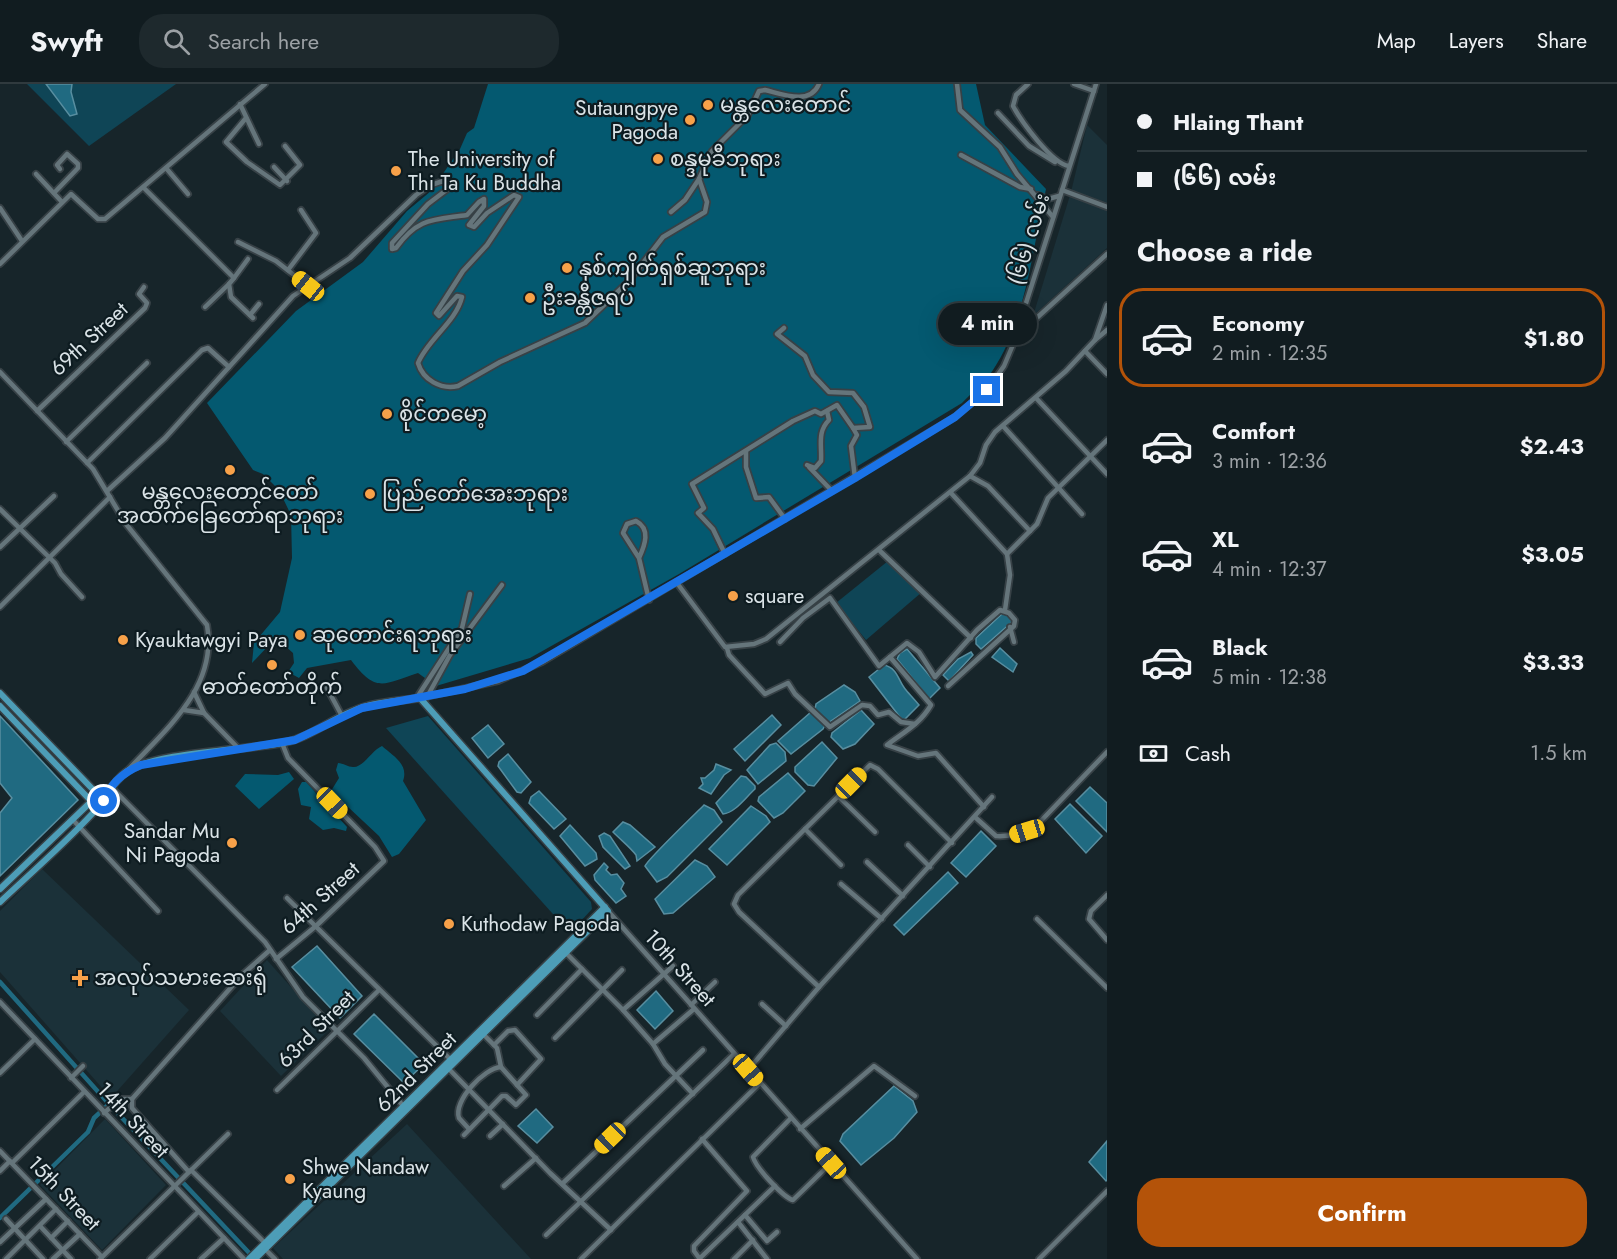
<!DOCTYPE html>
<meta charset="utf-8">
<style>
body{margin:0;font-family:Jost,"Noto Sans Myanmar",sans-serif;background:#1e292d;color:#f1f3f6;height:100vh;display:flex;flex-direction:column;font-size:22px;white-space:nowrap}
*{box-sizing:border-box;margin:0}
p{font-size:20px;color:#9ca1a5}
.icon{flex:none;width:33px;height:33px;fill:none;stroke:currentColor;stroke-width:2;stroke-linecap:round;stroke-linejoin:round}
.map{position:relative;flex:1;overflow:hidden}
.side{display:flex;flex-direction:column;background:#111c20;width:510px}
.side>*{flex:none}
.top-card{display:grid;align-content:center;height:132px;padding:0 30px;background:#111c20}
.end{position:absolute;width:27px;height:27px;margin:-14px;border:8px solid #1a73e8;background:#fff;box-shadow:0 0 0 3px #fff}
.from{border-radius:50%}
.bubble{position:absolute;height:42px;border-radius:21px;background:#111c20;box-shadow:0 6px 24px #0002,0 0 0 2px #303a3e;font-size:20px;font-weight:700;line-height:42px;text-align:center}
.car{position:absolute;width:18px;height:36px;margin:-18px -9px;border-radius:8px;box-shadow:0 0 4px 2px #0007;background:linear-gradient(#f5c518 24%,#345 0 40%,#f5c518 0 76%,#345 0 86%,#f5c518 0)}
.top-card b{display:flex;align-items:center;gap:21px;height:57px;font-size:22px}
.top-card b+b{border-top:2px solid #303a3e}
.top-card i{width:15px;height:15px;background:#f1f3f6}
ul{padding:0;list-style:none}
li{display:flex;align-items:center;gap:18px;height:99px;margin:0 12px 9px;padding:0 18px;border:3px solid transparent;border-radius:24px}
li div{flex:1}
li b{display:block;font-size:22px}
li em{font-style:normal;font-weight:700}
li.on{border-color:#b45309}
li>.icon{width:54px;height:54px;stroke-width:1.5}
h2{padding:0 30px;font-size:27px;line-height:72px}
.pay{display:flex;align-items:center;gap:15px;height:66px;padding:0 30px;font-size:22px}
.pay p{margin-inline-start:auto}
.button{display:flex;gap:12px;margin-top:auto;padding:12px 30px}
.button a{flex:1;height:69px;border-radius:24px;background:#b45309;color:#fff;font-size:24px;font-weight:700;line-height:69px;text-align:center}
header{display:flex;align-items:center;gap:36px;box-sizing:border-box;height:84px;padding:0 30px;background:#111c20;border-bottom:2px solid #303a3e}
header strong{font-size:28px}
nav{display:flex;gap:33px;margin-inline-start:auto;font-size:21px}
.search{width:420px;height:54px;background:#1e292d;display:flex;align-items:center;gap:15px;box-sizing:border-box;padding:0 21px;border-radius:24px;color:#9ca1a5;font-size:22px}
main{display:flex;flex:1;min-height:0}
.map>svg:first-child{display:block}
</style>
<header>
<strong>Swyft</strong>
<div class="search"><svg class="icon" aria-label="search" viewBox="0 0 24 24"><circle cx="10" cy="10" r="6"/><path d="M15 15l6 6"/></svg>Search here</div>
<nav><a>Map</a><a>Layers</a><a>Share</a></nav>
</header>
<main>
<div class="map">
<svg width="1107" height="1175" viewBox="0 0 1107 1175">
<rect width="100%" height="100%" fill="#17252a"/>
<g fill="#1b3139">
<polygon points="1087,41 1107,61 1107,164 1033,232 1071,108"/>
<polygon points="42,785 189,926 111,1014 0,888 0,827"/>
<polygon points="267,876 329,946 281,992 220,927"/>
<polygon points="105,1035 166,1101 102,1166 40,1101"/>
<polygon points="407,1040 531,1175 283,1175 273,1164"/>
</g>
<g fill="#0f4556">
<polygon points="27,0 176,0 89,62"/>
<polygon points="888,477 922,508 866,556 836,519"/>
<polygon points="428,632 591,818 592,825 570,849 386,644"/>
</g>
<g fill="#045970">
<path d="M 488,0 L 976,0 L 985,41 L 1046,105 C 1033,162 1026,237 993,286 C 985,298 972,308 962,319 L 679,490 L 530,574 L 436,602 L 418,589 C 382,601 376,609 351,576 L 307,584 L 299,594 L 288,588 L 294,579 L 293,569 L 284,561 L 270,560 L 252,579 L 254,559 L 280,528 L 292,474 L 291,431 L 279,406 L 263,390 L 253,386 L 207,319 L 296,227 L 363,178 L 407,127 L 431,107 L 460,65 L 467,49 L 474,44 Z"/>
<path d="M 382,662 C 393,672 409,680 403,697 L 426,736 L 399,770 L 392,773 L 379,752 L 331,707 L 339,694 L 336,686 L 338,679 C 343,679 348,683 353,683 C 363,684 372,666 382,662 Z"/>
<polygon points="289,688 294,695 259,725 235,702 245,690 278,691"/>
<polygon points="302,698 306,698 347,743 346,747 334,744 323,746 309,735 311,723 301,721 298,705"/>
</g>
<g fill="#206a81" stroke="#588ea0" stroke-width="1.5">
<polygon points="46,0 72,0 71,8 77,30 70,32"/>
<polygon points="1003,529 1008,530 1012,538 981,565 976,560 976,554"/>
<polygon points="1000,564 1017,580 1013,588 992,573"/>
<polygon points="907,565 940,604 929,615 897,575 900,569"/>
<polygon points="971,568 973,571 949,597 943,591 958,575"/>
<path d="M 884,581 C 898,584 898,597 906,606 C 910,611 915,616 919,621 L 903,637 L 869,593 Z"/>
<polygon points="844,601 855,608 860,617 828,639 815,625 816,620"/>
<polygon points="861,626 874,640 855,660 843,665 831,653 832,649"/>
<polygon points="811,628 825,641 823,645 791,670 778,657"/>
<polygon points="772,631 781,641 745,677 734,665"/>
<polygon points="0,632 78,716 0,792 0,729 12,714 0,699"/>
<polygon points="488,641 504,660 488,674 472,654"/>
<polygon points="822,658 837,674 814,702 808,701 795,688 795,683"/>
<polygon points="776,659 785,668 786,677 758,700 747,686 770,661"/>
<polygon points="508,670 531,698 521,709 517,708 498,682 499,678"/>
<polygon points="716,680 731,686 724,691 711,710 699,704 703,700 701,694 705,694 714,686"/>
<polygon points="788,689 805,707 783,729 774,734 758,717 759,713"/>
<path d="M 741,692 L 746,693 L 755,702 L 755,705 C 746,713 735,729 723,730 L 716,719 Z"/>
<polygon points="1090,703 1107,719 1107,748 1076,717"/>
<polygon points="539,707 566,735 554,745 529,719 531,713"/>
<polygon points="1070,720 1102,752 1086,769 1055,735"/>
<path d="M 704,721 L 714,726 L 722,738 L 667,793 L 657,798 L 645,782 C 647,776 695,730 704,721 Z"/>
<polygon points="751,722 766,732 770,738 727,781 709,765"/>
<path d="M 623,738 L 630,741 L 655,763 L 637,777 L 636,771 C 630,763 622,757 613,748 Z"/>
<polygon points="570,741 596,769 597,775 585,782 560,752"/>
<polygon points="981,747 996,762 966,793 951,779"/>
<polygon points="604,749 610,752 630,782 625,785 603,763 599,752"/>
<polygon points="695,776 707,782 715,793 673,829 664,830 655,815"/>
<polygon points="604,779 608,783 606,786 611,791 617,790 624,799 621,805 626,812 616,819 595,796 594,791"/>
<polygon points="948,788 958,799 904,851 894,841"/>
<polygon points="317,862 362,912 340,934 292,883"/>
<polygon points="656,907 673,927 655,945 637,926"/>
<polygon points="374,930 424,980 404,999 354,950"/>
<polygon points="894,1002 913,1017 917,1028 894,1054 861,1081 840,1057 843,1050"/>
<polygon points="536,1025 553,1043 537,1059 518,1042"/>
<polygon points="1107,1057 1107,1096 1106,1097 1089,1078"/>
</g>
<g fill="none" stroke-linecap="round" stroke-linejoin="round">
<g stroke="#206a81" stroke-width="4.5">
<polyline points="0,898 109,1020 253,1173"/>
<polyline points="0,1134 88,1048 94,1034 109,1020"/>
</g>
<g stroke="#374146" stroke-width="8">
<g id="minor">
<polyline points="957,0 960,26 1000,63 1017,90 1053,133"/>
<path d="M 1028,0 L 1016,11 L 1013,22 C 1021,37 1052,80 1069,82"/>
<polyline points="1074,0 1094,7"/>
<polyline points="240,20 259,60"/>
<polyline points="998,29 1029,62 1055,78"/>
<polyline points="246,34 226,58 247,78 280,101 300,81 285,62"/>
<polyline points="961,71 1020,103 1031,105"/>
<polyline points="274,83 287,97"/>
<polyline points="166,84 188,110"/>
<polyline points="36,90 62,118"/>
<polyline points="144,104 234,194 229,200 231,213 253,234"/>
<polyline points="1062,106 1107,123"/>
<polyline points="54,109 78,84 78,80 67,70 57,81 60,85"/>
<polyline points="1038,111 1048,115 1059,112"/>
<polyline points="0,124 22,157"/>
<path d="M 671,128 L 685,116 L 699,95 L 712,67 L 748,31 L 759,7 L 765,6 C 782,10 810,22 819,0"/>
<polyline points="238,158 276,177 308,202"/>
<polyline points="0,180 71,110 98,135 105,135 265,0"/>
<polyline points="288,186 316,149 301,126"/>
<polyline points="234,194 248,175"/>
<polyline points="205,223 229,200"/>
<polyline points="250,231 259,220"/>
<polyline points="1018,251 1107,170"/>
<polyline points="1095,256 1107,246"/>
<polyline points="1085,267 1107,290"/>
<path d="M 0,288 L 93,385 L 126,440 L 207,541 C 218,603 166,645 128,686"/>
<polyline points="1036,314 1107,390"/>
<polyline points="37,327 145,224 147,219 139,210 144,203"/>
<polyline points="1003,342 1082,430"/>
<polyline points="853,344 857,351 851,362 855,394"/>
<polyline points="66,358 147,279"/>
<polyline points="746,367 746,383 756,414 769,413 785,435"/>
<polyline points="87,379 202,266 208,264 229,283"/>
<path d="M 807,381 L 815,384 L 821,377 C 822,361 817,348 829,336 L 827,327"/>
<polyline points="809,383 832,407"/>
<polyline points="970,392 988,402 1030,447"/>
<path d="M 107,407 L 165,354 L 293,212 L 350,174 L 416,111 L 431,101 L 443,97 L 449,104 L 428,120 L 392,159 L 392,165 L 396,164 C 418,133 434,136 467,131 L 479,118 L 484,115 L 484,122 L 469,141 L 474,143 L 487,129 L 514,111 L 519,113 L 487,161 L 463,187 L 436,229 L 439,232 L 457,212 L 462,213 C 456,238 428,255 418,279 C 423,296 441,306 458,302 L 500,278 L 585,239 L 629,197 L 663,153 L 705,128 L 707,118 L 699,95"/>
<polyline points="951,409 1007,470"/>
<polyline points="0,425 55,479 61,490 82,513"/>
<polyline points="0,463 54,412"/>
<polyline points="880,467 971,554"/>
<polyline points="725,470 713,445 698,429 704,424 692,400 793,337 815,327 821,330 837,321 853,344 870,343 864,323 853,309 829,308 813,291 805,272 777,250 784,244"/>
<path d="M 639,474 C 645,461 651,445 636,437 L 627,440 L 623,449 L 639,474 L 649,516"/>
<polyline points="677,499 725,563 754,560 766,555 970,392 980,379 986,361 995,348 1066,287 1095,256 1107,221"/>
<polyline points="0,523 110,413"/>
<polyline points="1005,526 1010,491 1007,470 1037,440 1048,414 1107,356"/>
<polyline points="1010,543 1014,558"/>
<polyline points="780,558 803,534 830,514 879,582 907,559 919,568 935,593 977,546 1000,526 1009,529 1015,536 1014,542 948,602"/>
<polyline points="727,564 729,571 765,610 788,599 795,610 830,643 862,621 870,622 878,631 889,628 901,638 915,640"/>
<path d="M 890,573 L 931,621 C 920,640 904,648 887,661 L 918,672 L 936,669 L 984,723"/>
<polyline points="327,604 342,632"/>
<polyline points="194,608 204,629 239,665"/>
<polyline points="427,613 450,571 502,501"/>
<polyline points="420,614 498,597 542,578 955,333 987,306 1004,282 1012,263 1096,0"/>
<polyline points="416,615 462,544 470,510"/>
<polyline points="184,626 204,629"/>
<polyline points="111,703 265,858 303,913 364,974 404,1023"/>
<polyline points="838,712 875,748"/>
<path d="M 976,734 L 996,752 C 1012,753 1024,749 1037,741 L 1107,668"/>
<polyline points="73,736 158,827"/>
<polyline points="805,745 841,781"/>
<polyline points="908,761 930,783"/>
<polyline points="867,778 903,812"/>
<polyline points="841,800 882,835"/>
<polyline points="1107,811 1091,827 1089,835 1107,856"/>
<polyline points="287,814 451,976"/>
<polyline points="608,827 917,1175"/>
<polyline points="1037,835 1107,904"/>
<polyline points="566,869 623,926 653,960 665,980 693,1010"/>
<polyline points="276,875 316,842 384,777 375,763 288,674 282,659"/>
<polyline points="819,903 739,828 734,820 738,811 870,681 878,685 952,759"/>
<polyline points="0,918 244,1175"/>
<polyline points="762,920 786,942"/>
<polyline points="691,921 715,898"/>
<polyline points="623,926 673,882"/>
<polyline points="537,931 582,885"/>
<polyline points="555,954 622,886"/>
<polyline points="653,960 694,925"/>
<polyline points="494,961 508,947 515,946 541,975 517,1001"/>
<polyline points="447,983 550,1089 611,1146"/>
<polyline points="748,986 819,903 992,713"/>
<polyline points="0,989 35,955"/>
<polyline points="71,994 83,982"/>
<polyline points="277,1006 378,907"/>
<polyline points="132,1015 242,891 270,866"/>
<polyline points="132,1015 132,1024 189,1088"/>
<polyline points="104,1029 120,1015 132,1015"/>
<path d="M 791,1034 L 753,1073 C 756,1084 784,1114 793,1116 L 831,1079"/>
<path d="M 469,1045 L 459,1034 C 453,1017 484,984 501,983"/>
<polyline points="800,1045 874,982 915,1012"/>
<polyline points="464,1051 502,1012 506,1012 516,1021 526,1011 501,983 497,964 482,949"/>
<polyline points="490,1052 503,1040"/>
<polyline points="0,1067 102,1173"/>
<polyline points="12,1079 84,1008"/>
<polyline points="191,1086 265,1159"/>
<polyline points="0,1087 10,1077"/>
<polyline points="562,1100 703,966"/>
<polyline points="504,1102 536,1074"/>
<polyline points="745,1131 767,1157 777,1148"/>
<polyline points="6,1135 43,1175"/>
<polyline points="738,1138 767,1175"/>
<polyline points="40,1142 71,1175"/>
<polyline points="546,1151 734,970"/>
<polyline points="51,1154 68,1137"/>
<polyline points="0,1158 46,1115"/>
<polyline points="264,1164 275,1175"/>
<polyline points="6,1175 56,1125"/>
<polyline points="53,1175 80,1150"/>
<polyline points="100,1175 228,1050"/>
<polyline points="150,1175 198,1128"/>
<polyline points="201,1175 224,1154"/>
<polyline points="581,1175 760,999"/>
<polyline points="699,1175 775,1102"/>
<polyline points="700,1175 694,1167 694,1162 747,1107 702,1055"/>
<polyline points="734,1175 753,1156"/>
<polyline points="1039,1175 1107,1107"/>
</g>
</g>
<g stroke="#374146" stroke-width="9">
<g id="major">
<polyline points="0,609 104,717"/>
<polyline points="0,622 93,719"/>
<polyline points="0,805 99,710"/>
<path d="M 0,818 C 31,789 63,761 92,730 C 105,716 111,699 126,688 C 153,668 246,666 283,659 C 309,654 328,637 353,627 C 373,618 398,617 420,614 L 608,827 L 255,1175"/>
<polyline points="249,1175 605,823"/>
</g>
</g>
<use href="#minor" stroke="#65757b" stroke-width="4.5"/>
<use href="#major" stroke="#4d9db7" stroke-width="6"/>
</g>
<g fill="none" stroke-linecap="round" stroke-linejoin="round">
<path stroke="#1a73e8" stroke-width="8" d="M 104,717 C 110,700 124,688 141,681 L 295,656 L 362,624 L 465,605 L 523,587 L 855,394 L 955,333 L 987,306"/>
</g>
<g fill="#f7a149" stroke="#0e1c21" stroke-width="2">
<circle cx="708" cy="21" r="6"/>
<circle cx="690" cy="36" r="6"/>
<circle cx="658" cy="75" r="6"/>
<circle cx="396" cy="87" r="6"/>
<circle cx="567" cy="184" r="6"/>
<circle cx="530" cy="214" r="6"/>
<circle cx="387" cy="330" r="6"/>
<circle cx="230" cy="386" r="6"/>
<circle cx="370" cy="410" r="6"/>
<circle cx="733" cy="512" r="6"/>
<circle cx="300" cy="551" r="6"/>
<circle cx="123" cy="556" r="6"/>
<circle cx="272" cy="581" r="6"/>
<circle cx="232" cy="759" r="6"/>
<circle cx="449" cy="840" r="6"/>
<path d="M77 885h6v6h6v6h-6v6h-6v-6h-6v-6h6z"/>
<circle cx="290" cy="1095" r="6"/>
</g>
<g text-anchor="middle" dominant-baseline="central" stroke-width="4.5" stroke-linejoin="round" paint-order="stroke">
<g font-size="21" fill="#dae3e7" stroke="#0e1c21" text-anchor="start">
<text x="720" y="21">မန္တလေးတောင်</text>
<text x="678" y="24" text-anchor="end">Sutaungpye<tspan x="678" dy="24">Pagoda</tspan></text>
<text x="408" y="75">The University of<tspan x="408" dy="24">Thi Ta Ku Buddha</tspan></text>
<text x="670" y="75">စန္ဒမုခီဘုရား</text>
<text x="579" y="184">နှစ်ကျိတ်ရှစ်ဆူဘုရား</text>
<text x="542" y="214">ဦးခန္တီဇရပ်</text>
<text x="399" y="330">စိုင်တမော့</text>
<text x="230" y="408" text-anchor="middle">မန္တ‌လေးတောင်တော်<tspan x="230" dy="24">အထက်ခြေတော်ရာဘုရား‌</tspan></text>
<text x="382" y="410">ပြည်တော်အေးဘုရား</text>
<text x="745" y="512">square</text>
<text x="312" y="551">ဆုတောင်းရဘုရား</text>
<text x="135" y="556">Kyauktawgyi Paya</text>
<text x="272" y="603" text-anchor="middle">ဓာတ်တော်တိုက်</text>
<text x="220" y="747" text-anchor="end">Sandar Mu<tspan x="220" dy="24">Ni Pagoda</tspan></text>
<text x="461" y="840">Kuthodaw Pagoda</text>
<text x="94" y="894">အလုပ်သမားဆေးရုံ</text>
<text x="302" y="1083">Shwe Nandaw<tspan x="302" dy="24">Kyaung</tspan></text>
</g>
<g font-size="21" fill="#dae3e7" stroke="#0e1c21">
<text transform="translate(1029 155) rotate(-73)">(၆၆) လမ်း</text>
<text transform="translate(89 255) rotate(-43)">69th Street</text>
<text transform="translate(320 814) rotate(-42)">64th Street</text>
<text transform="translate(680 884) rotate(48)">10th Street</text>
<text transform="translate(316 945) rotate(-45)">63rd Street</text>
<text transform="translate(416 988) rotate(-45)">62nd Street</text>
<text transform="translate(133 1036) rotate(47)">14th Street</text>
<text transform="translate(64 1109) rotate(46)">15th Street</text>
</g>
</g>
</svg>
<i class="end from" style="left:104px;top:717px"></i>
<i class="end" style="left:987px;top:306px"></i>
<div class="bubble" style="left:938px;top:219px;width:99px">4 min</div>
<i class="car" style="left:308px;top:202px;rotate:309deg"></i>
<i class="car" style="left:851px;top:699px;rotate:45deg"></i>
<i class="car" style="left:332px;top:719px;rotate:136deg"></i>
<i class="car" style="left:1027px;top:747px;rotate:253deg"></i>
<i class="car" style="left:748px;top:986px;rotate:139deg"></i>
<i class="car" style="left:610px;top:1054px;rotate:226deg"></i>
<i class="car" style="left:831px;top:1079px;rotate:318deg"></i>
</div>
<section class="side">
<div class="top-card">
<b><i class="from"></i>Hlaing Thant</b>
<b><i></i>(၆၆) လမ်း</b>
</div>
<h2>Choose a ride</h2>
<ul>
<li class="on"><svg class="icon" aria-label="car" viewBox="0 0 24 24"><path d="M5 17H2v-5l4-1 3-4h7l3 4 3 1v5h-3M9 17h6M6 11h13"/><circle cx="7" cy="17" r="2"/><circle cx="17" cy="17" r="2"/></svg><div><b>Economy</b><p>2 min · 12:35</p></div><em>$1.80</em></li>
<li><svg class="icon" aria-label="car" viewBox="0 0 24 24"><path d="M5 17H2v-5l4-1 3-4h7l3 4 3 1v5h-3M9 17h6M6 11h13"/><circle cx="7" cy="17" r="2"/><circle cx="17" cy="17" r="2"/></svg><div><b>Comfort</b><p>3 min · 12:36</p></div><em>$2.43</em></li>
<li><svg class="icon" aria-label="car" viewBox="0 0 24 24"><path d="M5 17H2v-5l4-1 3-4h7l3 4 3 1v5h-3M9 17h6M6 11h13"/><circle cx="7" cy="17" r="2"/><circle cx="17" cy="17" r="2"/></svg><div><b>XL</b><p>4 min · 12:37</p></div><em>$3.05</em></li>
<li><svg class="icon" aria-label="car" viewBox="0 0 24 24"><path d="M5 17H2v-5l4-1 3-4h7l3 4 3 1v5h-3M9 17h6M6 11h13"/><circle cx="7" cy="17" r="2"/><circle cx="17" cy="17" r="2"/></svg><div><b>Black</b><p>5 min · 12:38</p></div><em>$3.33</em></li>
</ul>
<div class="pay"><svg class="icon" aria-label="cash" viewBox="0 0 24 24"><path d="M3 7h18v10H3z"/><circle cx="12" cy="12" r="2"/></svg>Cash<p>1.5 km</p></div>
<div class="button"><a>Confirm</a></div>
</section>
</main>
